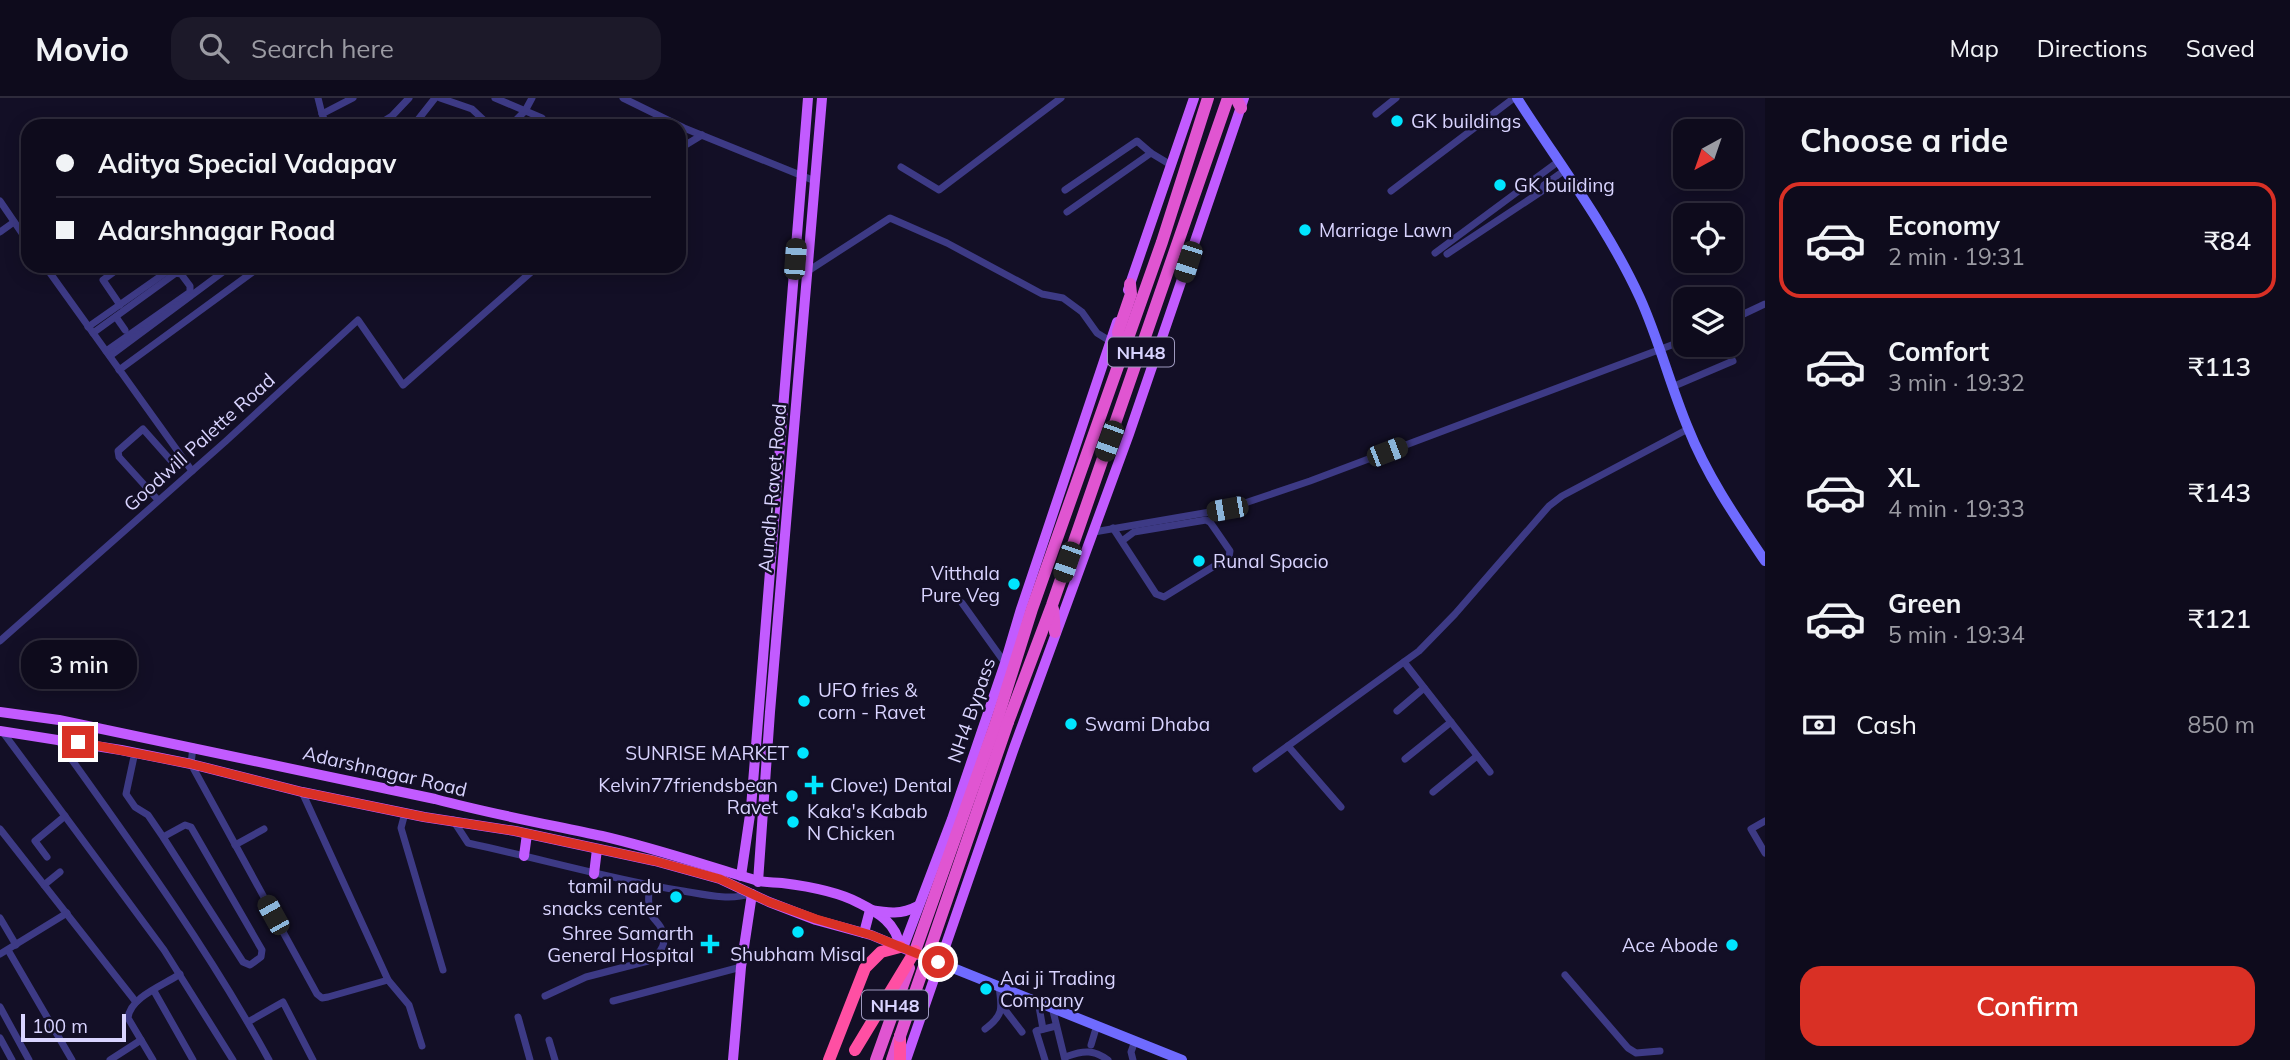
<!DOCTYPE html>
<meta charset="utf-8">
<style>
body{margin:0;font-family:Mulish,sans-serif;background:#1c1929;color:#f1f3f6;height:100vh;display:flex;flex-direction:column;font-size:26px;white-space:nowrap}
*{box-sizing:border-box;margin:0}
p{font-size:23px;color:#9b9ba3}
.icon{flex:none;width:38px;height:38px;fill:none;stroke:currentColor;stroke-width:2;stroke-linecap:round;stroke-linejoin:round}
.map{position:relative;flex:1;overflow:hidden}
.details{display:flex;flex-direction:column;background:#0e0b1c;width:525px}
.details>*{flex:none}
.banner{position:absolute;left:21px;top:21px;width:665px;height:154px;border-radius:21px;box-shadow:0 4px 18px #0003,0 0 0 2px #2e2b3b;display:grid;align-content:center;height:154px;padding:0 35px;background:#0e0b1c}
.needle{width:46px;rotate:220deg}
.buttons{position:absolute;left:1673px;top:21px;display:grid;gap:14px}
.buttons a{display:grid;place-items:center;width:70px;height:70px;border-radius:14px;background:#0e0b1c;box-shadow:0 4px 18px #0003,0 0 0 2px #2e2b3b;font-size:35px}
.scale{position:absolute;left:21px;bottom:18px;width:105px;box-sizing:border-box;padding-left:7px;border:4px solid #d9d4ff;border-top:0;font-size:19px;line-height:24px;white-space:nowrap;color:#d9d4ff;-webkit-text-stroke:5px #130f26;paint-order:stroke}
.end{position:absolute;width:32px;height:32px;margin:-16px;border:9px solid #d93025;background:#fff;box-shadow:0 0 0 4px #fff}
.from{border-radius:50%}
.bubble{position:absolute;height:49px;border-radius:21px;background:#0e0b1c;box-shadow:0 4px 18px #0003,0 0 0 2px #2e2b3b;font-size:23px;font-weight:600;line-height:49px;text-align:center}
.car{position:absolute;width:21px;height:42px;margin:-21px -10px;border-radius:9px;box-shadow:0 0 5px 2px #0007;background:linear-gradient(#222 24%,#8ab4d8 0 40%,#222 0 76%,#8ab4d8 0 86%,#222 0)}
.banner b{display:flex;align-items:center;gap:24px;height:66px;font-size:26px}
.banner b+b{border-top:2px solid #2e2b3b}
.banner i{width:18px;height:18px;background:#f1f3f6}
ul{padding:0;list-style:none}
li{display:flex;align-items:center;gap:21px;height:116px;margin:0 14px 10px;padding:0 21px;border:4px solid transparent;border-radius:21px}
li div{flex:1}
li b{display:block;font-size:26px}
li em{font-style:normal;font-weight:600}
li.on{border-color:#d93025}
li>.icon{width:63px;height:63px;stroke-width:1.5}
h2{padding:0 35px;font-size:32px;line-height:84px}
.pay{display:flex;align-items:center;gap:18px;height:77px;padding:0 35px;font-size:26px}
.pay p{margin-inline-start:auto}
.cta{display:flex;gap:14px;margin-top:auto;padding:14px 35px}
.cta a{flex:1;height:80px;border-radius:21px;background:#d93025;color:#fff;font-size:28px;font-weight:600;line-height:80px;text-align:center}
header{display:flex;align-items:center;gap:42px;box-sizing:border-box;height:98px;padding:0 35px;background:#0e0b1c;border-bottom:2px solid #2e2b3b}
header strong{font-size:33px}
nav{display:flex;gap:38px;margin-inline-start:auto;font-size:24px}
.search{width:490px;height:63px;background:#1c1929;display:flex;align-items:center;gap:18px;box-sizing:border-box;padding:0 24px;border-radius:21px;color:#9b9ba3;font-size:26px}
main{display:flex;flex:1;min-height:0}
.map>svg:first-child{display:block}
</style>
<header>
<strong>Movio</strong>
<div class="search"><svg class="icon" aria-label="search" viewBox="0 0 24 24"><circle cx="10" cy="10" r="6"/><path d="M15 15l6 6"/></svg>Search here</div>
<nav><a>Map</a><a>Directions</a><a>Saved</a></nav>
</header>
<main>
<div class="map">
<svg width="1765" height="962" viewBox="0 0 1765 962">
<rect width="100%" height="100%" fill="#130f26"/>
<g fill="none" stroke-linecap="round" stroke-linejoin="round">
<g stroke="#3d3a85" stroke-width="7">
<polyline points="318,0 322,16"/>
<polyline points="440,0 472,11 490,28"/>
<polyline points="495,0 542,20"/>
<polyline points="623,0 684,30 815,83"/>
<polyline points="1376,16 1396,0"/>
<polyline points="327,28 322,16 353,0"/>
<polyline points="376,28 392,18 409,0"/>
<polyline points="413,28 435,0"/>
<polyline points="510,28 525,13 532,0"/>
<polyline points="679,51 702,37"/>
<polyline points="901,69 939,92 1061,0"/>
<polyline points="1065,92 1137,43 1151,55 1171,67"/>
<polyline points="1391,93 1514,0"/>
<polyline points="0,103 28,144"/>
<polyline points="1067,114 1151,55"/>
<polyline points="0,134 14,124"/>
<polyline points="1435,155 1559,63"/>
<polyline points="1447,156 1542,93 1544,87 1565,72"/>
<polyline points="45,168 192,373"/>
<polyline points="379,168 384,171 392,168"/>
<polyline points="808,173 890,120 947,145 1042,196 1063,200 1082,214 1097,235 1110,243"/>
<polyline points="120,207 103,182 122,168"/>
<polyline points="116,219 125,232"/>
<polyline points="1731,222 1765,206"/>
<polyline points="88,229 175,168"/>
<polyline points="93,235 176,175 181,176 190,188 190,194 106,253"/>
<polyline points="110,258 231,168"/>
<polyline points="119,272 261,168"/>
<polyline points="1672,289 1733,263"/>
<polyline points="158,402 119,359 118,353 143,331 174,366"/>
<polyline points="1113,430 1156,496 1164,499 1229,459 1230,453 1210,424 1206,422 1134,434 1122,443"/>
<polyline points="1094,434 1227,411 1310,383 1685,242"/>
<polyline points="962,505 1005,565"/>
<polyline points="0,543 226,343 358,222 403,287 538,168"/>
<polyline points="1404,564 1490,674"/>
<polyline points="1397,613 1424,590"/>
<polyline points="2,633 164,852 233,962"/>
<path d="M 57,641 C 132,746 207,849 269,962"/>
<polyline points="1288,648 1341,709"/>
<polyline points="193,649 191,666 317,896 322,900 328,899 388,882"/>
<polyline points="135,654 126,696 135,709 148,717 163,739 185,727 191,729 262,852 261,859 250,867 243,864 163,739"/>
<polyline points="1405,661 1451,624"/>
<polyline points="1256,671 1419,553 1455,516 1549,408 1562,398 1688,331"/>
<polyline points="302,694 388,882 409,907 422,948"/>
<polyline points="1433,694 1477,658"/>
<polyline points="405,715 401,730 443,872"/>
<path d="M 453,722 L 468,745 C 538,760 606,780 677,792 C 703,796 727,803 751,796"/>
<polyline points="1765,723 1751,731 1765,755"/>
<polyline points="0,731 136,904"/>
<polyline points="235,747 264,731"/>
<polyline points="47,759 35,743 65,718"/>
<polyline points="44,787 60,774"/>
<polyline points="0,820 16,847"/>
<polyline points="8,852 72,962"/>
<polyline points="0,856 67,815"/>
<polyline points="1565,877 1628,950 1636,955 1660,953"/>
<polyline points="154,893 193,962"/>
<path d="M 545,898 L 586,879 L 648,863 C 660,856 669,845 661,830 C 659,825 653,821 651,816 C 647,808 649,796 649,787"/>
<polyline points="613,903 741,869"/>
<polyline points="1038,903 1043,931"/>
<polyline points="1002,908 1022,934"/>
<polyline points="0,909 29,962"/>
<polyline points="1052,909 1065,962"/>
<polyline points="518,919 530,962"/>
<polyline points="248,924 283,904 313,962"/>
<path d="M 985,931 C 1004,917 1002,910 999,889"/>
<polyline points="0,940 12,962"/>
<polyline points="549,942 555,962"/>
<polyline points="1091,947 1097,927"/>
<path d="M 1068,958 C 1084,952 1094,952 1108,962"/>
<polyline points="110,962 141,942"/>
<path d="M 153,962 L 128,920 C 130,899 164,887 180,876"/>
<polyline points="1045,962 1036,933 1056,928"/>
<polyline points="1133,962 1131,954 1135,943"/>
</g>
<g stroke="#6f6bff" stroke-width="10">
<path d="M 1517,0 C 1559,66 1607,128 1640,200 C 1659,242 1670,287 1688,330 C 1707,378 1736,420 1765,463"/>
<polyline points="938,864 1182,962"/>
</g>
<g stroke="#c25bff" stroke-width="10">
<polyline points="1128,192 1194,0"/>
<path d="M 0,614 L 59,622 L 435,701 C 491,716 546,726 602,738 C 654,750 704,767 755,782 C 764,785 773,784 782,785 C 806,788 837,793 859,805 C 879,815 896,825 900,849"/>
<polyline points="0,633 121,652 191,666 302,694 424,719 515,733 655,763 720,781 769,804 816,822 871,837 919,857"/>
<polyline points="524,758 527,736"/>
<polyline points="594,776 597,751"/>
<polyline points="741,778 751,710 808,0"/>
<polyline points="758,784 770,614 822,0"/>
<path d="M 864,835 L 870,812 C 888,815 901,817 918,808"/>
<polyline points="903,850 952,721 1005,565 1021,511 1117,224"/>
<polyline points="733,962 741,869 752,796"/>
<polyline points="906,962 1014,650 1129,336 1244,0"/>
</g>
<g stroke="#e055d1" stroke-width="12">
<polyline points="1236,0 1241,10"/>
<polyline points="1121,255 1118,234 1131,196 1130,186"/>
<polyline points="1053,511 1055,534"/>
<polyline points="1008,624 1052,507 1228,0"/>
<polyline points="915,853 997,622 1032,511 1162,144 1208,0"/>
<polyline points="892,962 899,941"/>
</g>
<g stroke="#ff4fa3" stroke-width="12">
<polyline points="829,962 865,870 881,854 900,849"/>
<polyline points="900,962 900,938"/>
</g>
<g stroke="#e055d1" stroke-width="12">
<polyline points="900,938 1008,624"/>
<polyline points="876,962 909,870"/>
</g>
<polyline stroke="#ff4fa3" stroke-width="12" points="855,952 915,853"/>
</g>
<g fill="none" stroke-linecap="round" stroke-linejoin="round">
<polyline stroke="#d93025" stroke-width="9" points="78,644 191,666 302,694 424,719 515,733 655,763 720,781 769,804 816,821 871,837 938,864"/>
</g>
<g fill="#00e5ff" stroke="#130f26" stroke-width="2.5">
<circle cx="1397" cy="23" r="7"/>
<circle cx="1500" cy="87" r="7"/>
<circle cx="1305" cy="132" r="7"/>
<circle cx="1199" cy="463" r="7"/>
<circle cx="1014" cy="486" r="7"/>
<circle cx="804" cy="603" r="7"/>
<circle cx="1071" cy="626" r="7"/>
<circle cx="803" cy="655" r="7"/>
<path d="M810.5 676.5h7v7h7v7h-7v7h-7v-7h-7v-7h7z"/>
<circle cx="792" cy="698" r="7"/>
<circle cx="793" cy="724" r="7"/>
<circle cx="676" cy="799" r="7"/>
<circle cx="798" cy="834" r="7"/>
<path d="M706.5 835.5h7v7h7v7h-7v7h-7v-7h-7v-7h7z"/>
<circle cx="1732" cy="847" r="7"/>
<circle cx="986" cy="891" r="7"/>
</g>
<g text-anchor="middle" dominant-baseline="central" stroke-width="5" stroke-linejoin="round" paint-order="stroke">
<g fill="#130f26" stroke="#9e99be" stroke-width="2">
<rect x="1108" y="239.5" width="66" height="29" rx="5"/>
<rect x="862" y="892.5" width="66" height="29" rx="5"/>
</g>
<g font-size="18" font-weight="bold" fill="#d9d4ff">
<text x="1141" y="254">NH48</text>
<text x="895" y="907">NH48</text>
</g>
<g font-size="19" fill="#d9d4ff" stroke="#130f26" text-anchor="start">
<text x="1411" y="23">GK buildings</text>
<text x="1514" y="87">GK building</text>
<text x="1319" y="132">Marriage Lawn</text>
<text x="1213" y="463">Runal Spacio</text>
<text x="1000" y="475" text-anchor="end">Vitthala<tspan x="1000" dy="22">Pure Veg</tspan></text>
<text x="818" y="592">UFO fries &amp;<tspan x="818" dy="22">corn - Ravet</tspan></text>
<text x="1085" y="626">Swami Dhaba</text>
<text x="789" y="655" text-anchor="end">SUNRISE MARKET</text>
<text x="778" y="687" text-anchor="end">Kelvin77friendsbean<tspan x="778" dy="22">Ravet</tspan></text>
<text x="830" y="687">Clove:) Dental</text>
<text x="807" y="713">Kaka's Kabab<tspan x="807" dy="22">N Chicken</tspan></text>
<text x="662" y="788" text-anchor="end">tamil nadu<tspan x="662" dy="22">snacks center</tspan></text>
<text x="694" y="835" text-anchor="end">Shree Samarth<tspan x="694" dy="22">General Hospital</tspan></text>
<text x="1718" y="847" text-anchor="end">Ace Abode</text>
<text x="798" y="856" text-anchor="middle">Shubham Misal</text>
<text x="1000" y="880">Aai ji Trading<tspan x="1000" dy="22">Company</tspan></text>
</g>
<g font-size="19" fill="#d9d4ff" stroke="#130f26">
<text transform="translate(199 344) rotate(-42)">Goodwill Palette Road</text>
<text transform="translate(772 390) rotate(-85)">Aundh-Ravet Road</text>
<text transform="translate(971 612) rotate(-71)">NH4 Bypass</text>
<text transform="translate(385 673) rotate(13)">Adarshnagar Road</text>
</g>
</g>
</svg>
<div class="buttons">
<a><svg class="needle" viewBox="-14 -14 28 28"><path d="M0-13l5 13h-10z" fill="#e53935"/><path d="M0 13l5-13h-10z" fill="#9b9ba3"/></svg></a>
<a><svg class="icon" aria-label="locate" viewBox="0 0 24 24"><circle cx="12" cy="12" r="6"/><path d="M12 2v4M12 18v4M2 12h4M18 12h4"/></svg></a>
<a><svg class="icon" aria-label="layers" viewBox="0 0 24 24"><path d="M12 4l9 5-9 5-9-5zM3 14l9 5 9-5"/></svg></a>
</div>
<div class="scale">100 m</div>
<i class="end from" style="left:938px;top:864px"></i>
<i class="end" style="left:78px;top:644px"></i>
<div class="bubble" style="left:21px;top:542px;width:116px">3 min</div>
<i class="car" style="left:795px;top:161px;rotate:4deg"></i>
<i class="car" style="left:1188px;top:164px;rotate:198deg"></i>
<i class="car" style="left:1109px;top:343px;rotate:200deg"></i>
<i class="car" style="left:1387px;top:354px;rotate:69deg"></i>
<i class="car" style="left:1227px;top:411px;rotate:260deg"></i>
<i class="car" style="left:1067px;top:464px;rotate:199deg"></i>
<i class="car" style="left:273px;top:817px;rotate:331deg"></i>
<div class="banner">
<b><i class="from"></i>Aditya Special Vadapav</b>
<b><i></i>Adarshnagar Road</b>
</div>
</div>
<section class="details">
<h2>Choose a ride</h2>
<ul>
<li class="on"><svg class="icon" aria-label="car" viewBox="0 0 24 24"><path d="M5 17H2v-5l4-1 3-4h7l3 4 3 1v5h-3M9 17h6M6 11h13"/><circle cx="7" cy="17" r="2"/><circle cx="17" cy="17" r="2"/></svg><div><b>Economy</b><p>2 min · 19:31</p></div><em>₹84</em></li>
<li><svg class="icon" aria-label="car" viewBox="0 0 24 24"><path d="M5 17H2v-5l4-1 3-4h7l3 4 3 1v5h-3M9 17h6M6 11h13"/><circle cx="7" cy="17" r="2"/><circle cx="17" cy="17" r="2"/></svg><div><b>Comfort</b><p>3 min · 19:32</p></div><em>₹113</em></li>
<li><svg class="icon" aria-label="car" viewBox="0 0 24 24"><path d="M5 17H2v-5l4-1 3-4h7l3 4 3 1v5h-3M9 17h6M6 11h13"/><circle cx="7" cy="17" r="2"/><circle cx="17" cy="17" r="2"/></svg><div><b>XL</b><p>4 min · 19:33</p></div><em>₹143</em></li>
<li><svg class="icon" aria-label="car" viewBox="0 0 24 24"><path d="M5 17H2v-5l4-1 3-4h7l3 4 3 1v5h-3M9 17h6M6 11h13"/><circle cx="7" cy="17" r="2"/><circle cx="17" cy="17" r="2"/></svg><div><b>Green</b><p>5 min · 19:34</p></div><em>₹121</em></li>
</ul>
<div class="pay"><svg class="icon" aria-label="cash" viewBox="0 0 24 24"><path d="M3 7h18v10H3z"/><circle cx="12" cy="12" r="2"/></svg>Cash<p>850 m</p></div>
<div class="cta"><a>Confirm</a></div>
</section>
</main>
